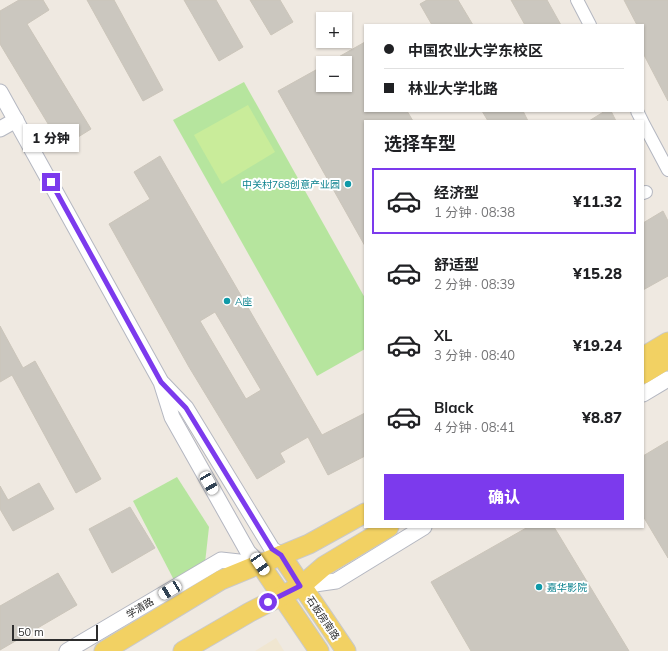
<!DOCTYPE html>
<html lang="zh">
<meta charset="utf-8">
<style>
body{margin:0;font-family:Mulish,"Noto Sans SC",sans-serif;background:#f2f2f2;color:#202124;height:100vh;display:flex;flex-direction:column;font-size:15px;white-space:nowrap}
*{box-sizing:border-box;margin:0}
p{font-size:13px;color:#757577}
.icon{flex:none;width:22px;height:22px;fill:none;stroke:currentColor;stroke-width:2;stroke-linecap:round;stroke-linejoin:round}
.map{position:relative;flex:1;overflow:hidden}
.panel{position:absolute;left:364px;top:120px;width:280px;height:408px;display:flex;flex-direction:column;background:#fff;border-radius:0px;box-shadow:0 1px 3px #0004}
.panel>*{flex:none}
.hud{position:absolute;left:364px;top:24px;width:280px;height:88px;border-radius:0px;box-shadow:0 1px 3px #0004;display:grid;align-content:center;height:88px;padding:0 20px;background:#fff}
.buttons{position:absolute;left:316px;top:12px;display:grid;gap:8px}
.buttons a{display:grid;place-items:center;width:36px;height:36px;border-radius:0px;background:#fff;box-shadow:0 1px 3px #0004;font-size:20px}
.scale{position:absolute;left:12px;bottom:10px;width:86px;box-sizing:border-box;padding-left:4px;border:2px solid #2e2e2e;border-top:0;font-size:11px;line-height:14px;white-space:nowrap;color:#2e2e2e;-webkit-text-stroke:3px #fff;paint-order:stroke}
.end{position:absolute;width:18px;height:18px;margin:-9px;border:5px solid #7c3aed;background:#fff;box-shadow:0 0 0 2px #fff}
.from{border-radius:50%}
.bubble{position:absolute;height:28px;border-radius:0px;background:#fff;box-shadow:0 1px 3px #0004;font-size:13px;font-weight:800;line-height:28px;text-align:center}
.car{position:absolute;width:12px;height:24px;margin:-12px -6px;border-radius:5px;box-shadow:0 0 3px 1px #0007;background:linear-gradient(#fff 24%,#345 0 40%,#fff 0 76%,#345 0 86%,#fff 0)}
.hud b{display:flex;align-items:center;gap:14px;height:38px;font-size:15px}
.hud b+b{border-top:1px solid #e0e0e0}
.hud i{width:10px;height:10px;background:#202124}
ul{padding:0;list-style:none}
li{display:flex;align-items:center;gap:12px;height:66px;margin:0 8px 6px;padding:0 12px;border:2px solid transparent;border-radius:0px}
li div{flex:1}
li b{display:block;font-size:15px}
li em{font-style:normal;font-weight:800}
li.selected{border-color:#7c3aed}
li>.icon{width:36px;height:36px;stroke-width:1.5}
h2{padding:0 20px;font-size:18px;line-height:48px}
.action{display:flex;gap:8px;margin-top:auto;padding:8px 20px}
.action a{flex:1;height:46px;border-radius:0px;background:#7c3aed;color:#fff;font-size:16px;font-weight:800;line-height:46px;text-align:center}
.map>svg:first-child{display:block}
</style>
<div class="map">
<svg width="668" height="651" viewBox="0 0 668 651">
<rect width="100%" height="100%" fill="#efe9e1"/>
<polygon fill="#f0e6d1" points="276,638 284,651 255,651"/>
<g fill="#b6e59e">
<polygon points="244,82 365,298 365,349 317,376 173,120"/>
<polygon points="177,477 209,527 205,563 175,582 133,501"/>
</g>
<polygon fill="#c9ec9a" points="248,105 275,152 222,184 194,135"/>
<g fill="#cbc7bf" stroke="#cbc5ba" fill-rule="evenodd">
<polygon points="19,0 43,0 49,10 27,24 91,129 62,147 0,44 0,11"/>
<polygon points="87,0 114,0 163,90 143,101"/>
<polygon points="184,0 216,0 243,47 219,61"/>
<polygon points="250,0 280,0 293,22 271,35"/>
<polygon points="427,0 458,0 473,25 432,25 420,4"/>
<polygon points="511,0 547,0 561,25 525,25"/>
<polygon points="624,0 668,0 668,101 643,53 643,25 637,25"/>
<polygon points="365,42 365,111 407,111 413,121 365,121 365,246 278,91 323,66 323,85 345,85 345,63 328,63"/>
<polygon points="482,111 523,111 528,121 488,121"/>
<polygon points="605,111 611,111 616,121 589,121"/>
<path d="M 160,156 L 322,435 L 365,413 L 365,456 L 328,475 L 308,437 L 280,453 L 285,462 L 257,479 L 189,367 L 109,224 L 150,199 L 134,172 ZM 215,312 L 261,390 L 246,399 L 200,321 Z"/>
<polygon points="663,211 668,221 668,276 643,290 643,223"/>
<polygon points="0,326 23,368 35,361 101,479 76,493 12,375 0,382"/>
<polygon points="668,441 668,558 643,516 643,456"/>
<polygon points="39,483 54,509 13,531 0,509 0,486 8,500"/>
<polygon points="130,507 155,548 112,573 89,529"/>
<polygon points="528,527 554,527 629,651 471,651 431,582"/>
<polygon points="58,573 77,605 0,650 0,606"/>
</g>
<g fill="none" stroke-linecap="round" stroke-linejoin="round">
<g stroke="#b4b7c1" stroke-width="14">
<g id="minor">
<polyline points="577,0 590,25"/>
<polyline points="637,111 642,121"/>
<polyline points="643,123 668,170"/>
<polyline points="643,193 646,192"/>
</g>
</g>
<g stroke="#b4b7c1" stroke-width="17">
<g id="tertiary">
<polyline points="0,92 161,382 172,417 248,552 260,564"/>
<polyline points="0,129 16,120"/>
<polyline points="163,384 186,408 272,549 281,555"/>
<polyline points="643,394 668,379"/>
<polyline points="301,586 336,581 424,527"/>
<polyline points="67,651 221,560 259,564"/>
</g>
</g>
<g stroke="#c9c9c9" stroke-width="21">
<g id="primary">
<polyline points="643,357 668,342"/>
<polyline points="643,374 668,359"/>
<polyline points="281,555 346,651"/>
<polyline points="260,564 319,651"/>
<polyline points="104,651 221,580 309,544 365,513"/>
<polyline points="183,651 250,612 301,586 324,566 389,527"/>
</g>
</g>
<use href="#minor" stroke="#fff" stroke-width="12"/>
<use href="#tertiary" stroke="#fff" stroke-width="15"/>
<use href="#primary" stroke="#f2d163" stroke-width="19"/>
</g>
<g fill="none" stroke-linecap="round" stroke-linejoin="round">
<polyline stroke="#7c3aed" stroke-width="5" points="51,182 161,382 186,408 272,549 281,555 300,586 268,602"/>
</g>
<g fill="#0f9aa8" stroke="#fff" stroke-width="1.5">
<circle cx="348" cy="184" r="4"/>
<circle cx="227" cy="301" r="4"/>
<circle cx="539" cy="587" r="4"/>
</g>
<g text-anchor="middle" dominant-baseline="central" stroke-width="4" stroke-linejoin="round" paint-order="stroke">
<g font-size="10" fill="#0d838f" stroke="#fff" text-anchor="start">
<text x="340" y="184" text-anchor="end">中关村768创意产业园</text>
<text x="235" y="301">A座</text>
<text x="547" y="587">嘉华影院</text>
</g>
<g font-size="10" fill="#2e2e2e" stroke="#fff">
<text transform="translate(140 608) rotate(-31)">学清路</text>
<text transform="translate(323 618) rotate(56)">石板房南路</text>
</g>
</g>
</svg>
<div class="buttons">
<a>+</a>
<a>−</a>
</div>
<div class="scale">50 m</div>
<i class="end from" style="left:268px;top:602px"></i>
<i class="end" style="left:51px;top:182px"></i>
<div class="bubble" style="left:23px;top:124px;width:56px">1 分钟</div>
<i class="car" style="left:209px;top:483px;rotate:150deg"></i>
<i class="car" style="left:260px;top:564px;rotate:146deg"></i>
<i class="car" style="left:170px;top:590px;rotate:239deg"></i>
<div class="hud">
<b><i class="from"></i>中国农业大学东校区</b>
<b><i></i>林业大学北路</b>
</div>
<section class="panel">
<h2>选择车型</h2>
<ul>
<li class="selected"><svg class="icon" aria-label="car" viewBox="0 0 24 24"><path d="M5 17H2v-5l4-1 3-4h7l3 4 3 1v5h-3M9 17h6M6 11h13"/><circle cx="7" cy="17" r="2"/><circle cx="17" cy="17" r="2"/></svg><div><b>经济型</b><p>1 分钟 · 08:38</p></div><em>¥11.32</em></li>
<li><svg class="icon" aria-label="car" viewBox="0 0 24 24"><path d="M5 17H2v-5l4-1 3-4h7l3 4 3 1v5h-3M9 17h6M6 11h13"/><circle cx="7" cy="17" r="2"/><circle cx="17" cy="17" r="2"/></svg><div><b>舒适型</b><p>2 分钟 · 08:39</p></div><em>¥15.28</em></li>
<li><svg class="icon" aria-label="car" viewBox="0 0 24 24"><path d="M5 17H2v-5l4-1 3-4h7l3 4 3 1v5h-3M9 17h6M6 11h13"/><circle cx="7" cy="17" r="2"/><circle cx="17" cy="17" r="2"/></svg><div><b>XL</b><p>3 分钟 · 08:40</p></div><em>¥19.24</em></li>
<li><svg class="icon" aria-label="car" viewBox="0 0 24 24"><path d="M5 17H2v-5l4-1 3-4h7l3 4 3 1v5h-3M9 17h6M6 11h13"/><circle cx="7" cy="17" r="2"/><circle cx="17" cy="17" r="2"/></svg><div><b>Black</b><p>4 分钟 · 08:41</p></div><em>¥8.87</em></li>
</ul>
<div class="action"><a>确认</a></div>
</section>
</div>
